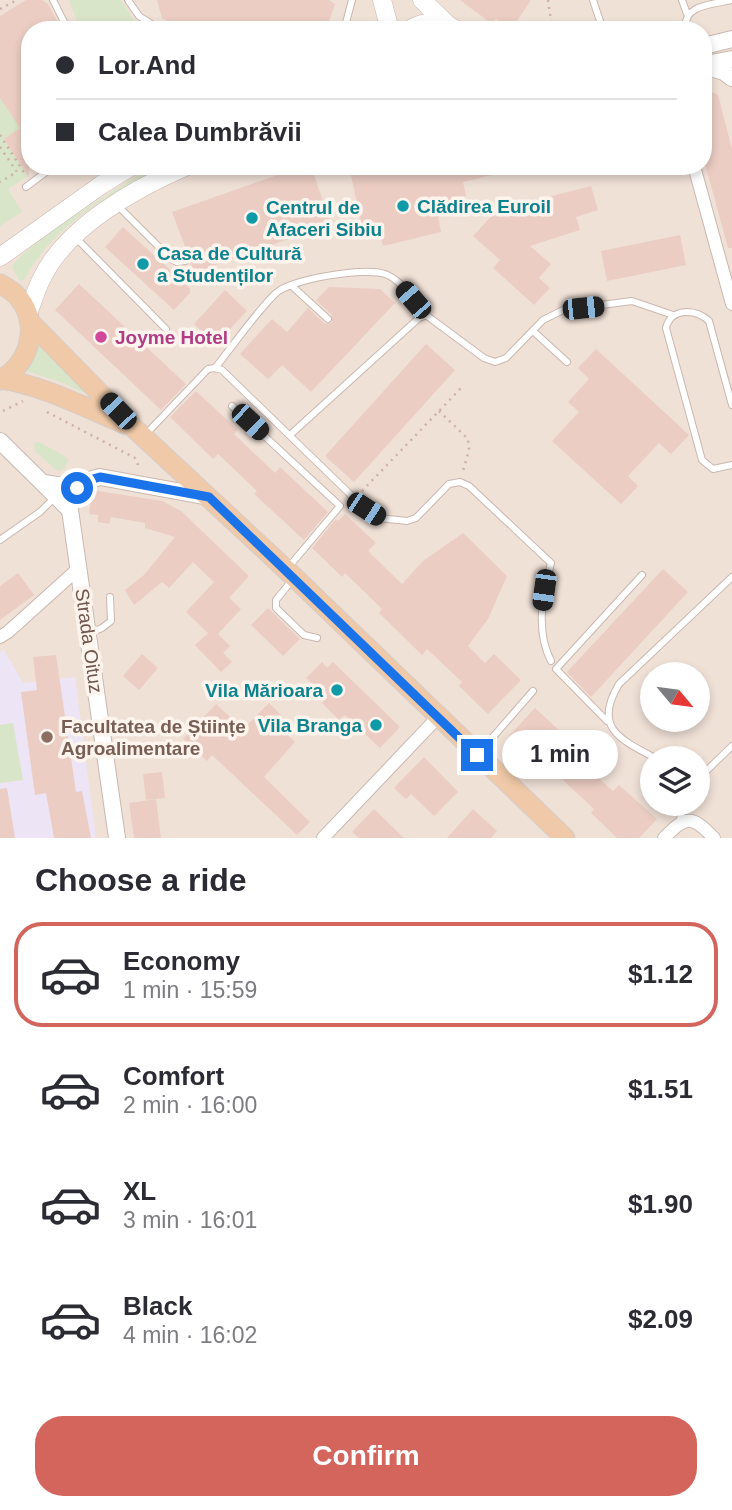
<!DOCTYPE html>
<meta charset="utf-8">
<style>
body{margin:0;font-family:Helvetica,sans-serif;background:#f7f7f7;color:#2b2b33;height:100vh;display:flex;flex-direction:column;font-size:26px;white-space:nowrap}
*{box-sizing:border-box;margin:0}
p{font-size:23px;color:#7c7c81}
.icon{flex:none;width:38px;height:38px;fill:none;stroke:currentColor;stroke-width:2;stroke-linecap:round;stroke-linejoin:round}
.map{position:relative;height:838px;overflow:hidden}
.panel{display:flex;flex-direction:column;background:#fff;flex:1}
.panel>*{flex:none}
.top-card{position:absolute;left:21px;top:21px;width:691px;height:154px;border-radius:28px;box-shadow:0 4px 10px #0003;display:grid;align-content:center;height:154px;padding:0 35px;background:#fff}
.needle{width:46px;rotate:119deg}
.fabs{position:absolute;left:640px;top:662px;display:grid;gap:14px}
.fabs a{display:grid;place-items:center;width:70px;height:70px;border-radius:50%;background:#fff;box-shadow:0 4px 10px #0003;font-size:35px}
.end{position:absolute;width:32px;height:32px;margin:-16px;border:9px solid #1a73e8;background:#fff;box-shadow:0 0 0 4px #fff}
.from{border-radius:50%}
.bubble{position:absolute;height:49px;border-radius:24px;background:#fff;box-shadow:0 4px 10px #0003;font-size:23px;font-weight:700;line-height:49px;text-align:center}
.car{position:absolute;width:21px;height:42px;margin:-21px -10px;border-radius:9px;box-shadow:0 0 5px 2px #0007;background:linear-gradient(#222 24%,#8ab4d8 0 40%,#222 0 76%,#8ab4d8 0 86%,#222 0)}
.top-card b{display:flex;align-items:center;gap:24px;height:66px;font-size:26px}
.top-card b+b{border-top:2px solid #e1e1e2}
.top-card i{width:18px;height:18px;background:#2b2b33}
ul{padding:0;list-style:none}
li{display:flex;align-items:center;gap:21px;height:105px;margin:0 14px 10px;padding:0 21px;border:4px solid transparent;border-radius:28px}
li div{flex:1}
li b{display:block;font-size:26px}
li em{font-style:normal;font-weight:700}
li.current{border-color:#d3655c}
li>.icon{width:63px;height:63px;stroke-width:1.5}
h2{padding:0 35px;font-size:32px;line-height:84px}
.button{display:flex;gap:14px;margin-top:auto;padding:14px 35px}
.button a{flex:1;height:80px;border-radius:28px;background:#d3655c;color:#fff;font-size:28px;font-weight:700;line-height:80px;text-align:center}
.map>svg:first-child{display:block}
</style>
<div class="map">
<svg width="732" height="838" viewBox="0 0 732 838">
<rect width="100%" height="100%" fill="#f9f0e7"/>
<path fill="#f0e1d7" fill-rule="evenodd" d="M 0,0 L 732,0 L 732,838 L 0,838 ZM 30,30 L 704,30 L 704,166 L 30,166 ZM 653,674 L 698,674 L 698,719 L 653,719 ZM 653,758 L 698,758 L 698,803 L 653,803 Z"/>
<polygon fill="#ede4f6" points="4,650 23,683 75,677 96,838 0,838 0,652"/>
<g fill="#d8e5c8">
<polygon points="69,0 121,0 140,30 80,30"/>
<polygon points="0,98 20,128 4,139 28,176 8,189 22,212 0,226"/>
<path d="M 155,166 L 162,166 C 107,196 54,224 24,280 L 19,280 L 12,267 C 21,246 130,180 155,166 Z"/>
<polygon points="37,345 91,393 89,395 63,383 24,370"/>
<polygon points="39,442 65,456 68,460 65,468 59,471 55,469 35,451 34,443"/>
<polygon points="13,723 23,780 0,783 0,725"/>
</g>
<g fill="#ebcdc3">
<polygon points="26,0 42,0 48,4 62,30 30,30 29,178 4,139 20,128 0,98 0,16"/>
<polygon points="157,0 329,0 335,4 326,30 182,30 162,18"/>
<polygon points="460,0 531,0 511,30 496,19 492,24"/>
<polygon points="704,88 718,95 732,149 732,248 728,248 704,160"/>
<polygon points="303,166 311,166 331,224 193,273 190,260 172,212"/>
<polygon points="349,166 509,166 509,171 463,182 466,196 448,201 451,213 438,217 441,232 383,246 381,237 374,238 362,226"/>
<polygon points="591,186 598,210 576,217 580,230 530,246 551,264 539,278 550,288 534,305 493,268 500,260 473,236 497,210"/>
<polygon points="123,227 190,288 190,293 174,310 105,247"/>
<polygon points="680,235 686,265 607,281 601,251"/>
<polygon points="79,284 186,384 161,410 55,310"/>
<polygon points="329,287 380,289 395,303 311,392 282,365 268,379 240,354 272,319 287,332 308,308 325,324 332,323 332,315 316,300"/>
<polygon points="225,290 247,311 216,344 194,324"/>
<polygon points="426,344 455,370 354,482 325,456"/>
<polygon points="596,349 689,435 671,454 659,443 628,476 638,486 621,504 552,441 579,412 568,402 589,379 578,368"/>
<polygon points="196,391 238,430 234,434 275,473 280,467 328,512 304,540 254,494 257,491 218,454 213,459 170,417"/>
<polygon points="92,490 162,501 181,511 249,576 229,598 241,609 218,634 230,646 223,653 232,662 221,672 195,645 208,633 186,612 214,582 193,562 169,588 162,582 134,605 125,590 144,575 175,537 145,528 145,523 111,517 109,524 98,522 98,515 89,514"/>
<polygon points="345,514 376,543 368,551 402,584 423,561 463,533 507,576 488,619 468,646 485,663 494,654 521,680 488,714 459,686 462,682 427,649 422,655 379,613 382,609 345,573 342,577 312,548 336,519 338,521"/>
<polygon points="663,569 688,592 591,697 567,672"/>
<polygon points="18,573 34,595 0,620 0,586"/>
<polygon points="268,608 300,639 283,656 251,625"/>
<polygon points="142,654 158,668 139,690 123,676"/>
<polygon points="56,655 76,792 82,791 91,838 54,838 46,793 35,795 21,692 37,690 33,657"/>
<polygon points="322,662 327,668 333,662 400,727 380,748 345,715 339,720 322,703 327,698 306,678"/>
<polygon points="269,703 284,718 276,724 295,742 264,777 310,822 297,835 212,755 207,761 183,739 216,704 243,729"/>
<polygon points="535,708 575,745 569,751 613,791 619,785 657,819 639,838 617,838 591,813 594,809 550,768 548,772 509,736"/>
<polygon points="424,757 458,792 434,816 411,794 406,799 394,788"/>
<polygon points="162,772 165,798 146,800 143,774"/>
<polygon points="7,788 15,838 0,838 0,789"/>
<polygon points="156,799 161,838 134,838 129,803"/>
<polygon points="374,809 404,838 359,838 352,832"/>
<polygon points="473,809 497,831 491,838 447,838"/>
</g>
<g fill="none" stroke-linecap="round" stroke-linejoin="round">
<g stroke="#cab7af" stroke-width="8">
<g id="service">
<polyline points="53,0 68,30"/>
<polyline points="128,0 139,16 161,30"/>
<polyline points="593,0 603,30"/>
<polyline points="682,0 687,14"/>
<polyline points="344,30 352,0"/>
<path d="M 686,30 C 682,4 712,5 732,0"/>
<polyline points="26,187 54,166"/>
<polyline points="117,205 171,259 177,262 185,261"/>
<polyline points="76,238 166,329"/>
<polyline points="292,286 328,319"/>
<polyline points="533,331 567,362"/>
<path d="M 215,368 C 233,346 256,312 276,293 C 292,279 364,267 385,274 C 402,280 415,302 426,315"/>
<path d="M 732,405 L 709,321 C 696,309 671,307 666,328 L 702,460 L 713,469 L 732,465"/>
<polyline points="232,406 340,506 287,569"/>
<path d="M 145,435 L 208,369 L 215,368 L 222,370 L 355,499 L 379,518 L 407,521 L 416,518 L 449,484 L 460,482 L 469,486 L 551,563 C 543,595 535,630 551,661"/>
<polyline points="290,435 419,318 426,315 484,358 495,362 506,358 543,320 563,310 632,301 673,315"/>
<polyline points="0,540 40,512 55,497"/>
<polyline points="294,578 276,600 276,608 304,635 317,638"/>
<polyline points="90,633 102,628 111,621 110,597"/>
<polyline points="607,721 556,669 642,575"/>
<polyline points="479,753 533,691"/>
<path d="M 655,758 C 619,739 593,727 619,684 L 732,577"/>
<polyline points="698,779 732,746"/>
<polyline points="679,822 685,803"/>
</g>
</g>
<g stroke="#cab7af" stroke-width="14">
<g id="minor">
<polyline points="694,166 732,304"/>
<polyline points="0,637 8,632 79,568"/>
<polyline points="323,838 438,717"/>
<path d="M 664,838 C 686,815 692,815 714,838"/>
</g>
</g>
<g stroke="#cab7af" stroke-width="18">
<g id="tertiary">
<polyline points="704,46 732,39"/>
<polyline points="706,64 732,59"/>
<polyline points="704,66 724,72 732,78"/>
<polyline points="0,441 70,510"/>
<polyline points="44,483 77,488 86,481 100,477 209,497"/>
<polyline points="77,488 71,501 70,510 117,838"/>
</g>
</g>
<g stroke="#ceb8b0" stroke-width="19">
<g id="secondary">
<polyline points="382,0 390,30"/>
<polyline points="422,0 448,25"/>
<path d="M 409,30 C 425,20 440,20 457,30"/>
<polyline points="0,257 101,185 132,166"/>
<path d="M 28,313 C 33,302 36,289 42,278 C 67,226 136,188 187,166"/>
</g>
</g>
<g stroke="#d4ccca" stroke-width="21">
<g id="primary">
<path d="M 0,284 C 42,303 39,359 0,380"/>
<polyline points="31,323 135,429 294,577 565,838"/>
<path d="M 2,379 C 46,387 84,407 125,424"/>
</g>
</g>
<g stroke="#d0b0a6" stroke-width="2.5" stroke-dasharray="2 5" stroke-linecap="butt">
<polyline points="548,0 552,27"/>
<polyline points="0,9 17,0"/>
<polyline points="540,30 541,27 585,27 585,30"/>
<polyline points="0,135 25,174"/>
<polyline points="0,147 17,172 0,182"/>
<polyline points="3,411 23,401"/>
<polyline points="439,411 468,439 469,450 463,471"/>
<polyline points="47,412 135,458 139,467"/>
<polyline points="362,491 464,385"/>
</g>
<use href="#service" stroke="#fff" stroke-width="6"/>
<use href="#minor" stroke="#fff" stroke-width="12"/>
<use href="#tertiary" stroke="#fff" stroke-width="16"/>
<use href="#secondary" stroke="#fff" stroke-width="18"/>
<use href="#primary" stroke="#f0caa8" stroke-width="19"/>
</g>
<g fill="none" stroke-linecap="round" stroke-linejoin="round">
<polyline stroke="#1a73e8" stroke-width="9" points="77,488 86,481 100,477 209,497 477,755"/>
</g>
<g fill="#0f9aa8" stroke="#fdf4ed" stroke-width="2.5">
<circle cx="403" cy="206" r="7"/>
<circle cx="252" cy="218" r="7"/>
<circle cx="143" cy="264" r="7"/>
<circle cx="337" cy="690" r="7"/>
<circle cx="376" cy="725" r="7"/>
</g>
<circle fill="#d1479c" stroke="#fdf4ed" stroke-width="2.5" cx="101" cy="337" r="7"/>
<circle fill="#8d6e63" stroke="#fdf4ed" stroke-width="2.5" cx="47" cy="737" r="7"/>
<g text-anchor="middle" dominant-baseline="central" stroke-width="7" stroke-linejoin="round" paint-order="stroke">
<g font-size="19" font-weight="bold" fill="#0d838f" stroke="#fdf4ed" text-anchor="start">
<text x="417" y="206">Clădirea Euroil</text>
<text x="266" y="207">Centrul de<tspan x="266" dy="22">Afaceri Sibiu</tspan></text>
<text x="157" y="253">Casa de Cultură<tspan x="157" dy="22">a Studenților</tspan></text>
<text x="323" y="690" text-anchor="end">Vila Mărioara</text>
<text x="362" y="725" text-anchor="end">Vila Branga</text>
</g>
<g font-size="19" font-weight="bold" fill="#b23c85" stroke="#fdf4ed" text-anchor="start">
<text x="115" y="337">Joyme Hotel</text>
</g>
<g font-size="19" fill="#70564f" stroke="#fdf4ed">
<text transform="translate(89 641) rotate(82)">Strada Oituz</text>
</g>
<g font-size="19" font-weight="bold" fill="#785e54" stroke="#fdf4ed" text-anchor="start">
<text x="61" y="726">Facultatea de Științe<tspan x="61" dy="22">Agroalimentare</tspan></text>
</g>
</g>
</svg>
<div class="fabs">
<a><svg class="needle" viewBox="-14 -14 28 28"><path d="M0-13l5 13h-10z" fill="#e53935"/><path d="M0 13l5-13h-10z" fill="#7c7c81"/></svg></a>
<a><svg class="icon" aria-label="layers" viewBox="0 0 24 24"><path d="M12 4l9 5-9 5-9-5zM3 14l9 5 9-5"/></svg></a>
</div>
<i class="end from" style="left:77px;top:488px"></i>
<i class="end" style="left:477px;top:755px"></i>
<div class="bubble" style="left:502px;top:730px;width:116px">1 min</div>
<i class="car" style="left:413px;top:300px;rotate:319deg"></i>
<i class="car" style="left:583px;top:308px;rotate:84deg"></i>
<i class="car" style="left:118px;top:411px;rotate:316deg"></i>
<i class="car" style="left:250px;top:422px;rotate:133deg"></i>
<i class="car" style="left:366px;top:509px;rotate:123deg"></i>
<i class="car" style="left:544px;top:590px;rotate:188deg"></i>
<div class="top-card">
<b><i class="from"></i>Lor.And</b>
<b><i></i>Calea Dumbrăvii</b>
</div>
</div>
<section class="panel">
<h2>Choose a ride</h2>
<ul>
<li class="current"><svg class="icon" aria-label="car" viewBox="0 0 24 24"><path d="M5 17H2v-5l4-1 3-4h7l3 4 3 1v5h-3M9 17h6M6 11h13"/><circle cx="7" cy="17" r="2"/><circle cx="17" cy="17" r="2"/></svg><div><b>Economy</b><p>1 min · 15:59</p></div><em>$1.12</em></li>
<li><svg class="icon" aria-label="car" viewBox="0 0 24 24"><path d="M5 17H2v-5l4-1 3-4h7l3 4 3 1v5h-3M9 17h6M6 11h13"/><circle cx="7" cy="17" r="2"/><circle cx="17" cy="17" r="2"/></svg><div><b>Comfort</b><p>2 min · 16:00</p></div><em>$1.51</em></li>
<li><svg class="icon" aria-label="car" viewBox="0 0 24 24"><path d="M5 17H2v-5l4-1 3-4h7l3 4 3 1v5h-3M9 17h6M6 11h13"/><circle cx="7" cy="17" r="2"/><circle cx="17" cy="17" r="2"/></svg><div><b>XL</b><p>3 min · 16:01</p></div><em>$1.90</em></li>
<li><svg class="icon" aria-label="car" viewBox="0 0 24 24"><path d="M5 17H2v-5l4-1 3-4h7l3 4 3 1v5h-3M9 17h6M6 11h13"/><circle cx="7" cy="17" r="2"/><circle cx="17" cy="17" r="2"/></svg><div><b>Black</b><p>4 min · 16:02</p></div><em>$2.09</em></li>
</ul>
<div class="button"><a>Confirm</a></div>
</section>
